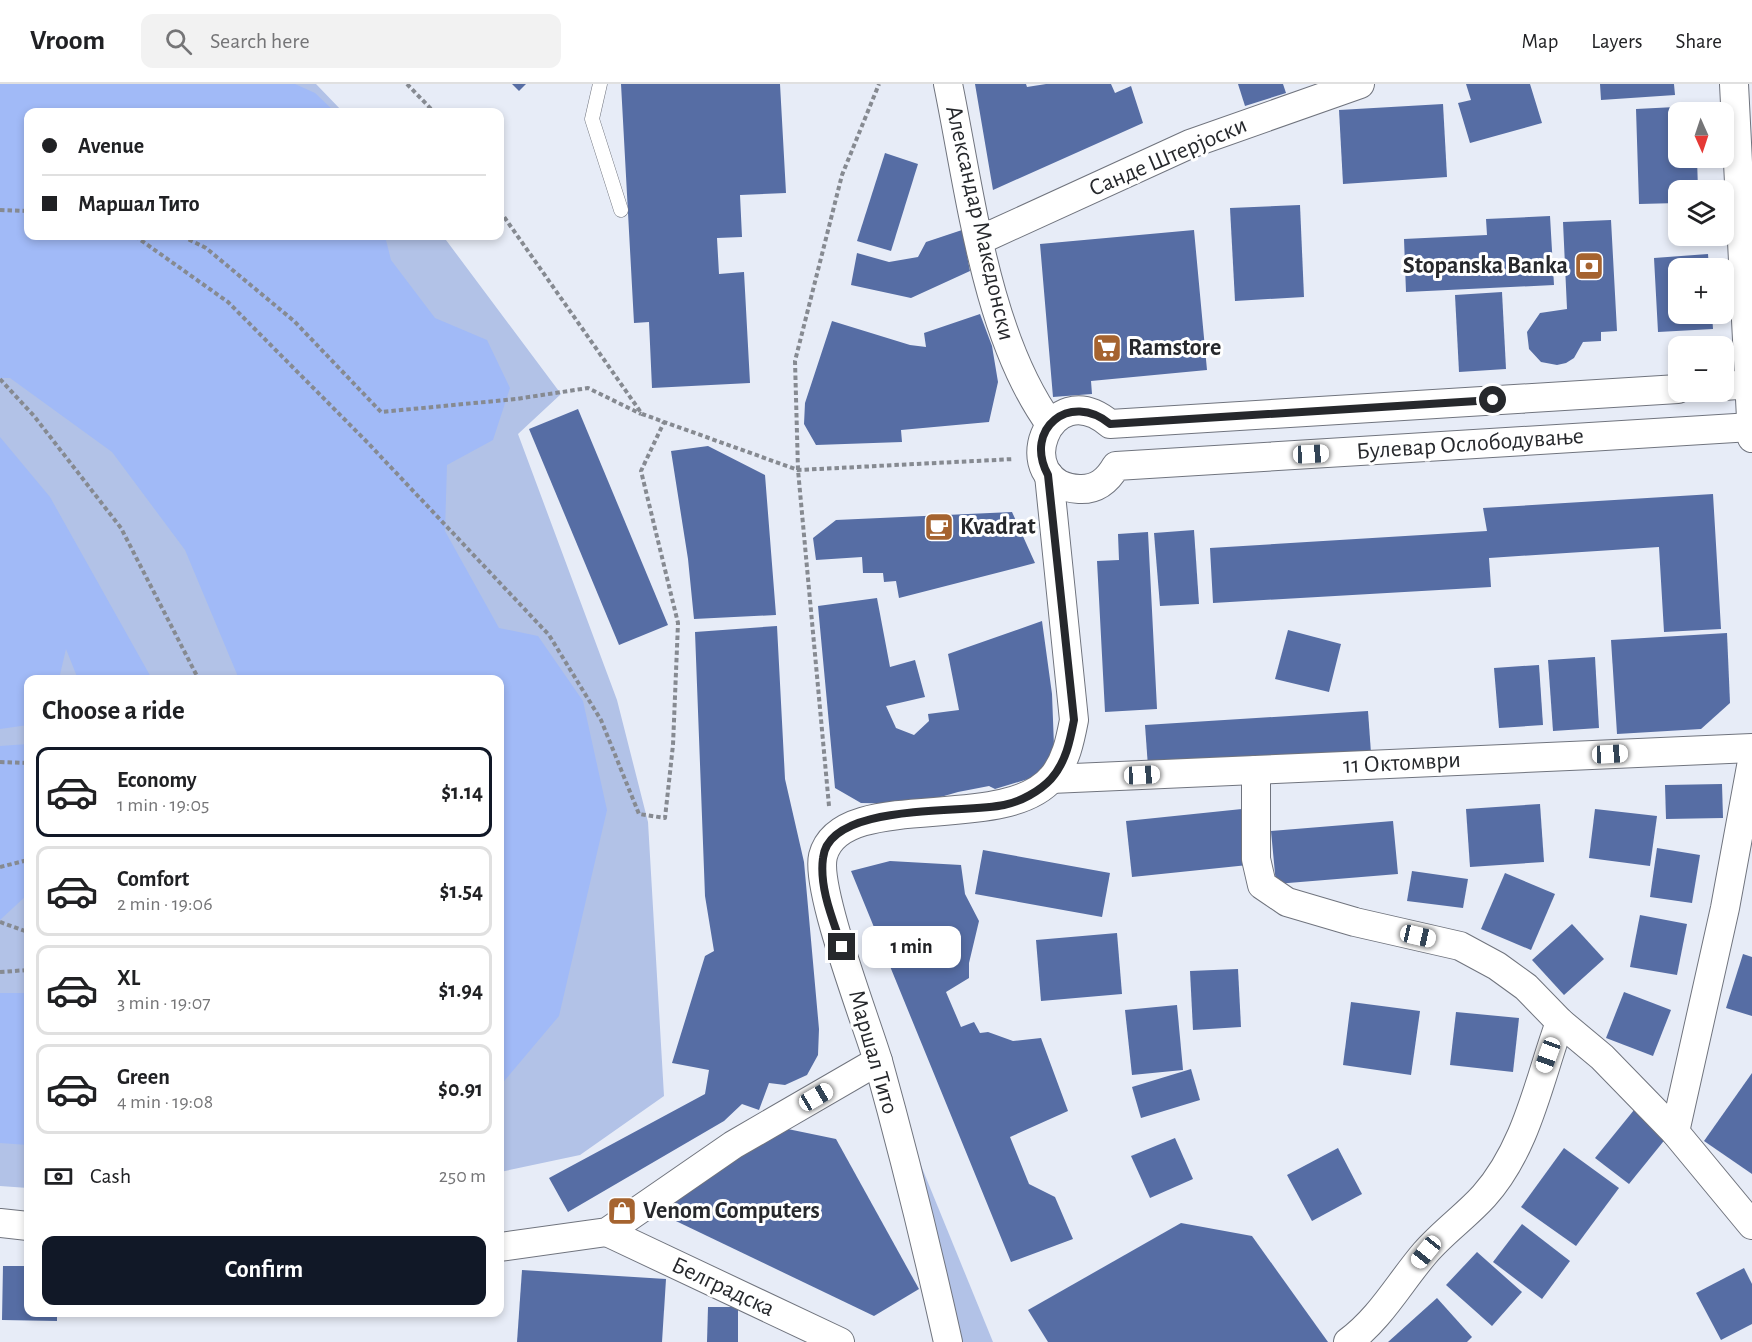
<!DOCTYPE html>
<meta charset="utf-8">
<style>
body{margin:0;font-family:"Alegreya Sans",sans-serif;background:#f2f2f2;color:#202124;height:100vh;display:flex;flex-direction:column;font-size:22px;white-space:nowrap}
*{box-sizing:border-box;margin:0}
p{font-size:20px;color:#757577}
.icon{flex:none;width:33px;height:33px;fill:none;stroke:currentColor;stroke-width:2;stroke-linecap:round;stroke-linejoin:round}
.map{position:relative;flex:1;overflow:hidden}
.sheet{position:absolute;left:24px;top:591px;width:480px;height:642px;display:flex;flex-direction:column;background:#fff;border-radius:12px;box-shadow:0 3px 9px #0003}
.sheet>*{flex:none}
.guide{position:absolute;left:24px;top:24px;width:480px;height:132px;border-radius:12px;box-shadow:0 3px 9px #0003;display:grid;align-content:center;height:132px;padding:0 18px;background:#fff}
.needle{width:39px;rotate:177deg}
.controls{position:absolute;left:1668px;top:18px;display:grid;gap:12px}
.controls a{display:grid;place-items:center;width:66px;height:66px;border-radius:12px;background:#fff;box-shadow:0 3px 9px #0003;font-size:30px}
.end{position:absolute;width:27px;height:27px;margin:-14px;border:8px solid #26282c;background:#fff;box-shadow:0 0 0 3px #fff}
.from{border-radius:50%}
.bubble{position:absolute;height:42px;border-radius:12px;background:#fff;box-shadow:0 3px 9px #0003;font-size:20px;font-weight:700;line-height:42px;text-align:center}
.car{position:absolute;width:18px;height:36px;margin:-18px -9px;border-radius:8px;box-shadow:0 0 4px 2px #0007;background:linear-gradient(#fff 24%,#345 0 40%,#fff 0 76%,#345 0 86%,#fff 0)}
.guide b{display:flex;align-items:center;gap:21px;height:57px;font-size:22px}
.guide b+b{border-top:2px solid #e0e0e0}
.guide i{width:15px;height:15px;background:#202124}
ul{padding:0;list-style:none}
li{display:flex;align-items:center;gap:18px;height:90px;margin:0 12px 9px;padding:0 6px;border:3px solid #e0e0e0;border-radius:12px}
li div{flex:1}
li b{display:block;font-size:22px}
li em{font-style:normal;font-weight:700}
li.active{border-color:#111827}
li>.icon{width:54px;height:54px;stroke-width:1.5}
h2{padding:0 18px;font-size:27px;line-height:72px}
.pay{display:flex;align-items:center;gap:15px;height:66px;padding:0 18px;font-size:22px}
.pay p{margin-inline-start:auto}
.button{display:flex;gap:12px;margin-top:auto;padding:12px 18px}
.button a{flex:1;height:69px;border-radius:12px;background:#111827;color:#fff;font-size:24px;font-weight:700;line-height:69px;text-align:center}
header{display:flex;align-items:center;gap:36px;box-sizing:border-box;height:84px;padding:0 30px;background:#fff;border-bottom:2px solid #e0e0e0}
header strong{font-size:28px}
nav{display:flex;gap:33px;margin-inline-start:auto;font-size:21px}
.search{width:420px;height:54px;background:#f2f2f2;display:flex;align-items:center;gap:15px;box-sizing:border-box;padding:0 21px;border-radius:12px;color:#757577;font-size:22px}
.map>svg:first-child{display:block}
</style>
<header>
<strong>Vroom</strong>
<div class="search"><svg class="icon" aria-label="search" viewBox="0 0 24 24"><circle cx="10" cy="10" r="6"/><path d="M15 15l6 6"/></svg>Search here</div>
<nav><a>Map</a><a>Layers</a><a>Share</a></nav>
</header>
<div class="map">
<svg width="1752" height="1258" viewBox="0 0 1752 1258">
<rect width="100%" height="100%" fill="#e7ecf7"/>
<g fill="#b2c2e7">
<polygon points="0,0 316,0 343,28 28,28 28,152 443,152 561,310 518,350 617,616 648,738 664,1012 580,1071 500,1088 500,596 28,596 28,1104 0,1102"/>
<polygon points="920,1079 993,1258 958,1258"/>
</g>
<g fill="#a1baf7">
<polygon points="0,0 295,0 315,9 335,28 28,28 28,152 385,152 391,176 435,234 487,256 510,304 493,356 447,381 445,447 499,544 538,552 583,617 607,726 559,932 500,1002 500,596 239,595 185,466 112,368 10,294 0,294"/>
<polygon points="0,353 50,413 152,595 78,595 66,565 59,595 28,596 28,641 0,645"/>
<polygon points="28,660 28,757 24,762 28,768 28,810 0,836 0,662"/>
<polygon points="0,909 28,909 28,1061 0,1059"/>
</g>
<g fill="#566da4">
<polygon points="512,0 526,0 519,7"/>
<polygon points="621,0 780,0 786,109 740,111 742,153 717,154 719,190 744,188 750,299 652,304 649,238 634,239"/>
<polygon points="975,0 1026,0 1027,3 1046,0 1111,0 1115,9 1131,2 1143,39 993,106"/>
<polygon points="1238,0 1283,0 1286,9 1245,22"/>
<polygon points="1466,0 1530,0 1542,39 1470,59 1458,19 1471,16"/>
<polygon points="1600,0 1674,0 1675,11 1601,16"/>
<polygon points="1443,20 1447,93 1343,100 1339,26"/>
<polygon points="1695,22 1695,28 1678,28 1678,74 1697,74 1698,106 1678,106 1678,119 1639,120 1636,25"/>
<polygon points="885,69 918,80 891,167 857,157"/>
<polygon points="1300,121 1304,213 1235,217 1230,124"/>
<polygon points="1550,132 1554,201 1406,208 1404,155 1487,151 1486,135"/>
<polygon points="1611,136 1617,247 1601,248 1601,257 1583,258 1574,274 1566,279 1557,281 1541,278 1529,265 1527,248 1540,229 1567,225 1563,138"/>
<polygon points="962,146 970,187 911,214 851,201 857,169 889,178 918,173 926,158"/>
<polygon points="1194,146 1207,286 1091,297 1092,310 1053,313 1040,160"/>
<polygon points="1708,170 1709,184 1678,184 1678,230 1712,230 1713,245 1658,248 1654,174"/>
<polygon points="1502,208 1506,285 1459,288 1455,211"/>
<polygon points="980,230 992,262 998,298 989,338 901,346 902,358 816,361 804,340 805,319 832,237 910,261 926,263 924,249"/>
<polygon points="578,325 668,541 619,561 529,345"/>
<polygon points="708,362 765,391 776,531 694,535 688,475 671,367"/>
<polygon points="1713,410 1721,545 1664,548 1659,463 1489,474 1491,503 1213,519 1210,464 1487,447 1483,424"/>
<polygon points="1012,428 1035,479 899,514 896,497 884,498 883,489 863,489 862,473 816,476 813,454 836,436"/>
<polygon points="1194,446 1199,520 1160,522 1154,449"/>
<polygon points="1148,448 1157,625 1105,628 1097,477 1119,476 1118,450"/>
<polygon points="877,514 890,583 915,576 925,613 886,622 896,644 914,651 929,637 928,630 959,626 948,570 1042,537 1052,610 1054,662 1049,680 1038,692 995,705 989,702 958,708 916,720 861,719 835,704 818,522"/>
<polygon points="777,542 785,695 804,778 819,945 818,971 807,991 785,1001 769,999 759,1026 742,1020 724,1037 568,1128 549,1094 705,1010 709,986 672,979 705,872 714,867 705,812 695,548"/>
<polygon points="1288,546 1341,560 1329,608 1275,595"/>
<polygon points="1727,549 1730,619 1701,645 1617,650 1611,556"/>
<polygon points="1595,573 1599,644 1553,647 1548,576"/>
<polygon points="1539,581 1543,641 1499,644 1494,584"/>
<polygon points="1368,627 1371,669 1148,683 1145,641"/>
<polygon points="1722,700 1723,734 1666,735 1665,701"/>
<polygon points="1540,720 1544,778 1470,783 1466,725"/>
<polygon points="1242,725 1248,781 1132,793 1126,737"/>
<polygon points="1595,725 1657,732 1650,782 1589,774"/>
<polygon points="1393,737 1398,790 1276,800 1271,747"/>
<polygon points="1657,764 1700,771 1692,819 1650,813"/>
<polygon points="983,766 1110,789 1102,833 975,810"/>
<polygon points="890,777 961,781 965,810 979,837 969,879 969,894 946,908 961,943 974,938 980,949 988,948 1013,957 1041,954 1068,1027 1010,1053 1029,1100 1055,1113 1073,1155 1011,1178 851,787"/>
<polygon points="1412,787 1468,795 1463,824 1407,817"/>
<polygon points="1505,789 1555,810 1531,866 1481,845"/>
<polygon points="1640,831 1687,840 1677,891 1630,883"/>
<polygon points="1572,840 1604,875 1564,911 1532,876"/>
<polygon points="1117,849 1122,910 1041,917 1036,856"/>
<polygon points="1743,870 1752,873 1752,932 1726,924"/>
<polygon points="1238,885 1241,943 1193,946 1190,887"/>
<polygon points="1624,908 1671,926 1653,972 1606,954"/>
<polygon points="1351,918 1420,927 1411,991 1343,981"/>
<polygon points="1177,921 1183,986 1132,991 1125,926"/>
<polygon points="1456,928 1519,934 1513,988 1450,981"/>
<polygon points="1191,985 1200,1016 1141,1034 1132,1003"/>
<polygon points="1752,989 1752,1090 1704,1057"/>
<polygon points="1634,1026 1667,1053 1629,1100 1595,1074"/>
<polygon points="778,1043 836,1055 919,1205 874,1232 655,1127"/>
<polygon points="1175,1054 1193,1095 1150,1114 1131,1072"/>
<polygon points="1338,1064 1362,1110 1312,1137 1287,1091"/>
<polygon points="1564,1064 1619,1104 1576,1162 1521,1123"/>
<polygon points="1181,1139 1252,1152 1328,1258 1048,1258 1028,1226"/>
<polygon points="1522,1140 1570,1177 1542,1215 1493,1178"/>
<polygon points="1477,1168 1522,1208 1492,1242 1446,1201"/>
<polygon points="3,1182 28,1182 28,1228 57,1228 57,1237 2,1236"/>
<polygon points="1744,1184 1752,1200 1752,1240 1721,1256 1696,1209"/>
<polygon points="522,1186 666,1195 662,1258 517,1258"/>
<polygon points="1437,1214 1472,1253 1467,1258 1388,1258"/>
<polygon points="708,1223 738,1223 738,1258 707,1258"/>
<rect x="294" y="1228" width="50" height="5"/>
<polygon points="359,1228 444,1228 444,1232 359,1231"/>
</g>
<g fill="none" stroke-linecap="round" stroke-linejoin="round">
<g stroke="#70747e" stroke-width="15">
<polyline id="service" points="600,0 592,35 621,126"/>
</g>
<g stroke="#70747e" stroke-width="30">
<g id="minor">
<path d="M 948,0 C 970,107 986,252 1050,340"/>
<polyline points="1734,0 1752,354"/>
<polyline points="980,156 1190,60 1360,0"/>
<polyline points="1724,302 1752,300"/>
<path d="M 1678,305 L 1110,340 C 1048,288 1008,401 1079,405 C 1097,406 1108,396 1116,382 L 1752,343"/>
<polyline points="1256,686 1256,775 1262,801 1287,818 1355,838 1460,862 1497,882 1526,903 1560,938 1602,973 1675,1048 1752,1141"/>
<polyline points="1051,695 1752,664"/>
<polyline points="1675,1048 1725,824 1752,677"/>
<polyline points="0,1139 28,1142"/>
<polyline points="607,1148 840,1258"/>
<polyline points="500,1163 607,1148 733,1061 878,977"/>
<path d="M 948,1258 C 927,1164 904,1070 878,977 C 866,937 815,805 823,772 C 841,703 1003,751 1052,694 C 1066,677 1070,657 1074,636 L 1049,391"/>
<path d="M 1348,1258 C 1380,1235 1400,1198 1425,1169 C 1443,1148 1466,1132 1484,1112 C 1527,1064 1539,996 1560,938"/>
</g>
</g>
<g stroke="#868a91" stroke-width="4" stroke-dasharray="4.5 3" stroke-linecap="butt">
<polyline points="407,0 434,28"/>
<polyline points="0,126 28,127"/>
<polyline points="500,127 642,330 798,386 1014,375"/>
<polyline points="135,152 228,218 368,359 549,551 601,636 639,730 665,734 673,661 678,539 641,387 664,338"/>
<polyline points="182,152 206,164 294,237 381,328 516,315 588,304 641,330"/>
<polyline points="0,295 34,332 121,444 199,596"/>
<polyline points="0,678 28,679"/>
<polyline points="829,722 798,386 795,277 842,91 879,0"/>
<polyline points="0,783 28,776"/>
<polyline points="0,838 28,848"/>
<polyline points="0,888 28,886"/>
</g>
<use href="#service" stroke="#fff" stroke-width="14"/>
<use href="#minor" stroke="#fff" stroke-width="28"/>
</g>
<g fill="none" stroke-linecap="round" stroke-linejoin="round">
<path stroke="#26282c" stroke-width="8" d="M 842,863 C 833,836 819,804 823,774 C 829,718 962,730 1004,721 C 1020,718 1040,707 1051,695 C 1066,678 1070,657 1074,636 L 1048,391 C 1023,345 1070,307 1110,340 L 1493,316"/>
</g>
<defs>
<g id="bank-square" transform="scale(1.5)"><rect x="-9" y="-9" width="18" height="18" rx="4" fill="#a5632f" stroke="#fff"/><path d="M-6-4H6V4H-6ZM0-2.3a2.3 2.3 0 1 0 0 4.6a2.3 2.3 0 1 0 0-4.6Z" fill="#fff"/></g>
<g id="supermarket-square" transform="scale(1.5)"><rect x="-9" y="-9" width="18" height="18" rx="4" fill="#a5632f" stroke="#fff"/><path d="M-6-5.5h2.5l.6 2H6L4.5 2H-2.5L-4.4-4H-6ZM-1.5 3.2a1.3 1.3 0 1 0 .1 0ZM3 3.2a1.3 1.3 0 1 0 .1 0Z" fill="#fff"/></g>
<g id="cafe-square" transform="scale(1.5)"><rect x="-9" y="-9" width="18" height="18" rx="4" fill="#a5632f" stroke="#fff"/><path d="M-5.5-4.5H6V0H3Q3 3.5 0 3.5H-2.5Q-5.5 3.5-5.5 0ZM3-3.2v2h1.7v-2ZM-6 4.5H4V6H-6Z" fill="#fff"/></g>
<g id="shop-square" transform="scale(1.5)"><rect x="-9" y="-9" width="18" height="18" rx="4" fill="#a5632f" stroke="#fff"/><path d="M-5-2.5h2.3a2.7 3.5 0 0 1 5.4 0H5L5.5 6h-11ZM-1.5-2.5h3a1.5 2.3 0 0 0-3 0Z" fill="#fff"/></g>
</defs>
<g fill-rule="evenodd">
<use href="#bank-square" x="1589" y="182"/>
<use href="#supermarket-square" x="1107" y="264"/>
<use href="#cafe-square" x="939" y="443"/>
<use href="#shop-square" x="622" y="1127"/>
</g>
<g text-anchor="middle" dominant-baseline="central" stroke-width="6" stroke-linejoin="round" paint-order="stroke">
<g font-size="24" fill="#26282c" stroke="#fff">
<text transform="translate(1168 73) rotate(-23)">Санде Штерјоски</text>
<text transform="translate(980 139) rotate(77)">Александар Македонски</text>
<text transform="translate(1470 360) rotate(-4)">Булевар Ослободување</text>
<text transform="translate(1402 679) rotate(-3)">11 Октомври</text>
<text transform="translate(873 968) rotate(74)">Маршал Тито</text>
<text transform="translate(723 1203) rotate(25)">Белградска</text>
</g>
<g font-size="24" font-weight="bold" fill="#26282c" stroke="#fff" text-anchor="start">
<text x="1568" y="182" text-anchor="end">Stopanska Banka</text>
<text x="1128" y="264">Ramstore</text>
<text x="960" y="443">Kvadrat</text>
<text x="643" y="1127">Venom Computers</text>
</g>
</g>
</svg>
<div class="controls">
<a><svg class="needle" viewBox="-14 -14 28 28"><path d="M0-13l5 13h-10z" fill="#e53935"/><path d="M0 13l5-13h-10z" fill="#757577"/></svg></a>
<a><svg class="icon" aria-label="layers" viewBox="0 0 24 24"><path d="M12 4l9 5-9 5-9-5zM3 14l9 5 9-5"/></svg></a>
<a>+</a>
<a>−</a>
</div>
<i class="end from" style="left:1493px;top:316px"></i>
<i class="end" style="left:842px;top:863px"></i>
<div class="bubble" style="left:862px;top:842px;width:99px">1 min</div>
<i class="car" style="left:1311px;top:370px;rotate:87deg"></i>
<i class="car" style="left:1610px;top:670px;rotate:87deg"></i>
<i class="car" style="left:1142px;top:691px;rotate:87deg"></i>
<i class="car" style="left:1418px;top:852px;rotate:103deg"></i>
<i class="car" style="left:1548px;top:971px;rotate:200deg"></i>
<i class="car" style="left:816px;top:1013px;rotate:60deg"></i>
<i class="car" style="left:1426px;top:1168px;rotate:219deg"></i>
<div class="guide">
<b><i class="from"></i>Avenue</b>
<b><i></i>Маршал Тито</b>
</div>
<section class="sheet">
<h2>Choose a ride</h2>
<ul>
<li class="active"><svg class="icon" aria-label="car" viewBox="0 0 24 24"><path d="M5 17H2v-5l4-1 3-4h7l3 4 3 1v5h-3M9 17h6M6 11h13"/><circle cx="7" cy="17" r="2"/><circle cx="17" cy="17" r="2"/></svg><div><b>Economy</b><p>1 min · 19:05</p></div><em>$1.14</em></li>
<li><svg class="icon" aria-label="car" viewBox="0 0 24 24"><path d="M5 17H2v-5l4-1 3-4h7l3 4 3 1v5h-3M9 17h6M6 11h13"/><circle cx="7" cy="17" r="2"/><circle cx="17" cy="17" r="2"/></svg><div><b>Comfort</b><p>2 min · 19:06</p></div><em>$1.54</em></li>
<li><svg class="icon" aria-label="car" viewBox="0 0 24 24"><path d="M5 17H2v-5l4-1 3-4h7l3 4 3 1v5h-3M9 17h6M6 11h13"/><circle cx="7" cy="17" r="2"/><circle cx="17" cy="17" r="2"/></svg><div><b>XL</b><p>3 min · 19:07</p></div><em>$1.94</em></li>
<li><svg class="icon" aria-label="car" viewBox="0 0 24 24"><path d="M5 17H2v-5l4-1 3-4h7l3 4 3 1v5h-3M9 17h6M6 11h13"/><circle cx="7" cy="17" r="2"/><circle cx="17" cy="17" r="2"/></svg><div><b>Green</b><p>4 min · 19:08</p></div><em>$0.91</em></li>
</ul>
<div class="pay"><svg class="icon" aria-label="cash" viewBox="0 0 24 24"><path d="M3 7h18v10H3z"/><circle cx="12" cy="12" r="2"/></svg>Cash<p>250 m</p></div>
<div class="button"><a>Confirm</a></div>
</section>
</div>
